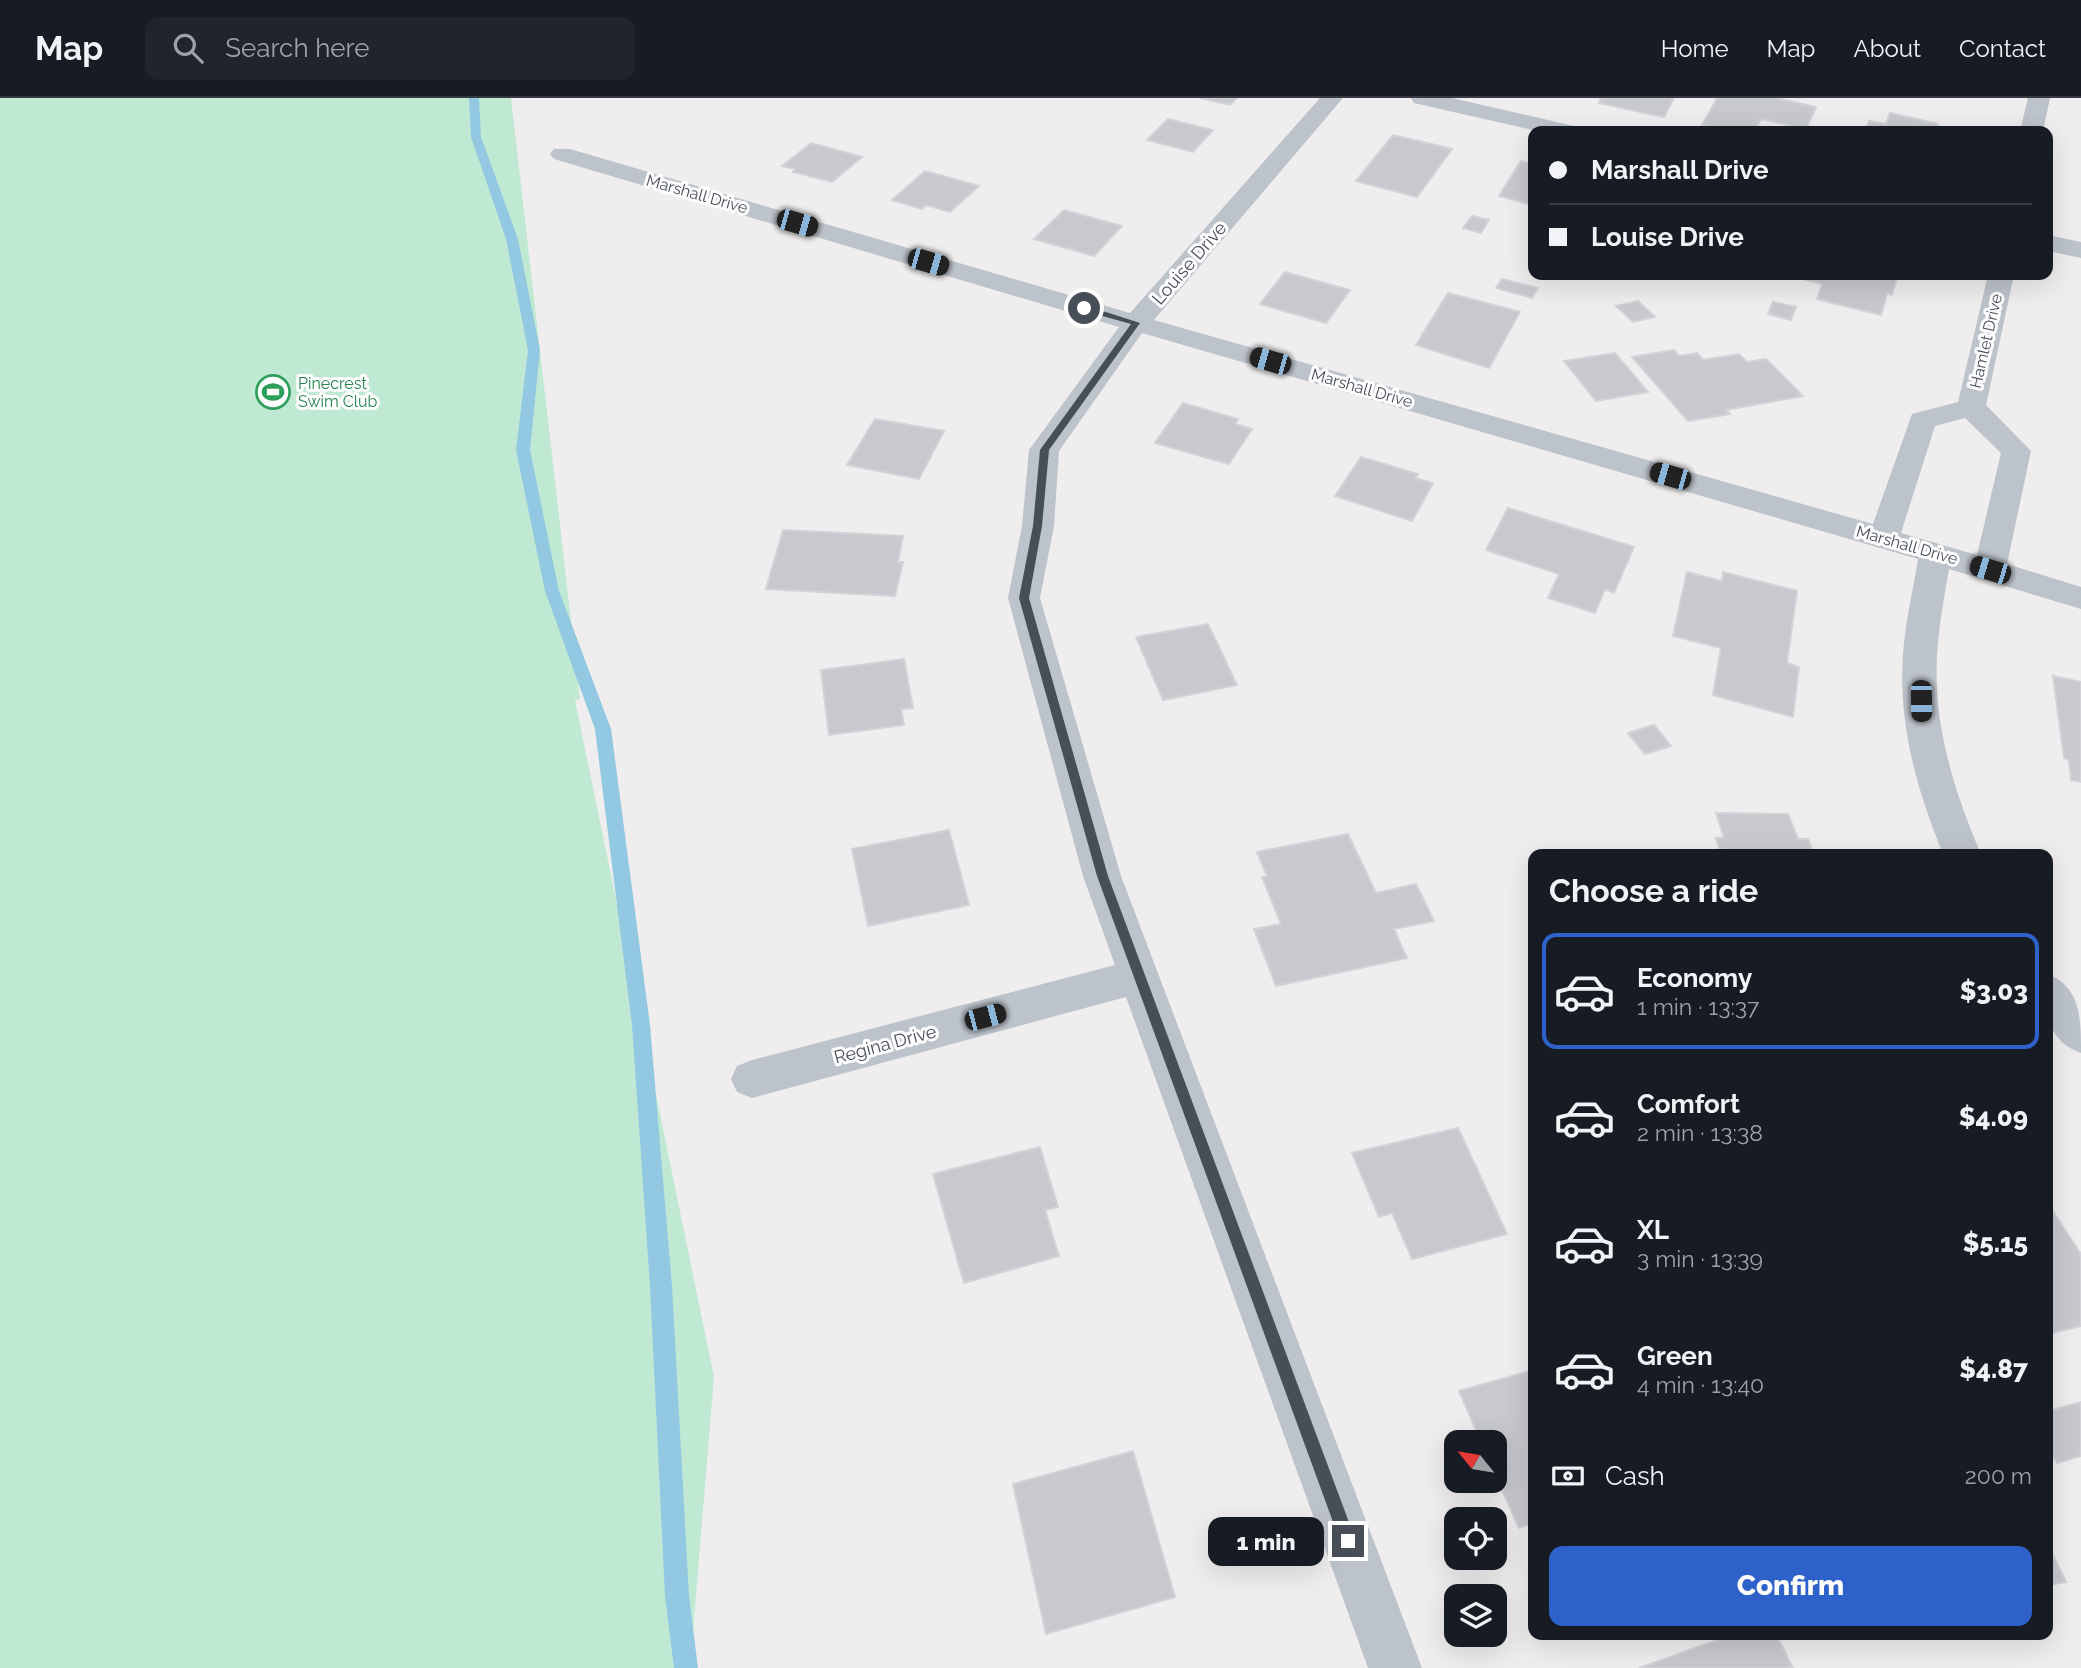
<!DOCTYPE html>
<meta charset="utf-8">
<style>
body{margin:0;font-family:Raleway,sans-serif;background:#20242c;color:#f1f3f6;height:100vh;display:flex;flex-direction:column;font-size:26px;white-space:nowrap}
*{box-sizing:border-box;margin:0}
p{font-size:23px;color:#9ea1a6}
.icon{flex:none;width:38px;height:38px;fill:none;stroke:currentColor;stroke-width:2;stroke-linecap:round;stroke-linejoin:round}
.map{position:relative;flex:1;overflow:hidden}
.sheet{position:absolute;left:1528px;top:751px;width:525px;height:791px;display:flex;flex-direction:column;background:#171b24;border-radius:14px;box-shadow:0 7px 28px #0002}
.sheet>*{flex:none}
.banner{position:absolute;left:1528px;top:28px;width:525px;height:154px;border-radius:14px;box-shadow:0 7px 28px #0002;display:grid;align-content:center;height:154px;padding:0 21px;background:#171b24}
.needle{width:46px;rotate:300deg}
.buttons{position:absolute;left:1444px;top:1332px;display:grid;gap:14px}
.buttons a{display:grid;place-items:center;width:63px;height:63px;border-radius:14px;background:#171b24;box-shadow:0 7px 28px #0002;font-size:35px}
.end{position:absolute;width:32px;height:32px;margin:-16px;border:9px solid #484e58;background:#fff;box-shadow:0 0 0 4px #fff}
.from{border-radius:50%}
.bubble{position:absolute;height:49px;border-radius:14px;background:#171b24;box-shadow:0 7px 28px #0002;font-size:23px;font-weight:800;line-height:49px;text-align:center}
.car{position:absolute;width:21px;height:42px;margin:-21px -10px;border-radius:9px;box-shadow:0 0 5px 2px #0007;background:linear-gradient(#222 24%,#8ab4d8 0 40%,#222 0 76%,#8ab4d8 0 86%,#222 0)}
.banner b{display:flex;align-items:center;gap:24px;height:66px;font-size:26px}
.banner b+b{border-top:2px solid #363941}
.banner i{width:18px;height:18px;background:#f1f3f6}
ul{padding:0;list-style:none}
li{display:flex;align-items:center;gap:21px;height:116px;margin:0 14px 10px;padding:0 7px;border:4px solid transparent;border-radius:14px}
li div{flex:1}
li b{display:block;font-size:26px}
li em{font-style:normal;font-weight:800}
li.selected{border-color:#2e61c9}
li>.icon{width:63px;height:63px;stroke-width:1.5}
h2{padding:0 21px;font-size:32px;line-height:84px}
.pay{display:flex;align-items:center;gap:18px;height:77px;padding:0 21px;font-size:26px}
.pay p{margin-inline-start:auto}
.action{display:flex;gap:14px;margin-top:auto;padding:14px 21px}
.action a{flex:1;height:80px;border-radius:14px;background:#2e61c9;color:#fff;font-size:28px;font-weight:800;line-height:80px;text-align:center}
header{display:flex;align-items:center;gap:42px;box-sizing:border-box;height:98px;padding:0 35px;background:#171b24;border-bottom:2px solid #363941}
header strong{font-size:33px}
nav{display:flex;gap:38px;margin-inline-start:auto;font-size:24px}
.search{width:490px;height:63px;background:#20242c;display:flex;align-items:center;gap:18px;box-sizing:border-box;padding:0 24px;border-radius:14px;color:#9ea1a6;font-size:26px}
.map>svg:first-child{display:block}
</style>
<header>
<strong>Map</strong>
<div class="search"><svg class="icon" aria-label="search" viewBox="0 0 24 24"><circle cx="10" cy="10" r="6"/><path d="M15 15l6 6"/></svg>Search here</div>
<nav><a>Home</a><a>Map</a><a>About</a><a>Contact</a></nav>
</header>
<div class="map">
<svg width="2081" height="1570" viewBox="0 0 2081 1570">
<rect width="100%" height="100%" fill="#efeded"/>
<polygon fill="#c0e9d4" points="0,0 511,0 580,601 575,602 714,1279 690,1570 0,1570"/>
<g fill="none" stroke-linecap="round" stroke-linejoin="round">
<polygon fill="#92c8e1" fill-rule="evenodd" points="469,0 479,0 481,39 518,141 540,252 530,352 559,493 611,631 650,927 672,1188 689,1498 698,1570 674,1570 665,1498 650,1188 632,927 595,631 545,493 516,352 528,252 506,141 471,39"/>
</g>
<g fill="#c8c9cf" stroke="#d2d3d8" stroke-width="2">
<polygon points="1200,0 1237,0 1230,7"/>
<polygon points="1599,0 1674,0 1664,19 1599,5 1601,1"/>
<polygon points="1717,0 1776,0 1816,9 1806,31 1761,21 1755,33 1727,33 1702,27"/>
<polygon points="1890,15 1938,26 1936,33 1865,33 1869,23 1886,26"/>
<polygon points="1168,21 1213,32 1193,54 1147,42"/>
<polygon points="1393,37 1452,51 1417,99 1356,83"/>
<polygon points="811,45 862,59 832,84 793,74 795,71 782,68"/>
<polygon points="1521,63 1533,66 1533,107 1499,98"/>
<polygon points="925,73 979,88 950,114 926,107 922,111 892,102"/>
<polygon points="1064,112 1122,128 1094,158 1034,141"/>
<polygon points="1472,118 1489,122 1481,135 1463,130"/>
<polygon points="1285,174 1350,192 1326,225 1260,206"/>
<polygon points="1804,177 1898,177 1892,197 1887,195 1881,217 1817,201 1822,186 1803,181"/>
<polygon points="1502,181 1538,190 1532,200 1496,190"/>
<polygon points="1448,195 1520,214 1489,270 1416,247"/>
<polygon points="1638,203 1655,219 1633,224 1616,208"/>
<polygon points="1773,204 1796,209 1791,222 1768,216"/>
<polygon points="1674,252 1679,258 1697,255 1703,262 1739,256 1747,264 1766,261 1803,298 1726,312 1730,316 1688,323 1632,259"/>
<polygon points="1615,255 1648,294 1596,303 1564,263"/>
<polygon points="1183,305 1238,321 1235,326 1252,331 1229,366 1155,345"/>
<polygon points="875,321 944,333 919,381 847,367"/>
<polygon points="1361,359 1418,376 1415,380 1433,385 1412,423 1335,398"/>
<polygon points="1508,410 1634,449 1614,495 1605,491 1595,515 1548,500 1559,476 1486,452"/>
<polygon points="783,432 903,438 898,464 903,464 895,498 766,491"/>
<polygon points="1687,474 1722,483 1723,474 1797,493 1787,565 1799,569 1793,619 1713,597 1721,550 1673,538"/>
<polygon points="1208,526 1237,587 1163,602 1136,539"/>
<polygon points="904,561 913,610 901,611 904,627 829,637 821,572"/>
<polygon points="2053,578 2081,584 2081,684 2071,682 2069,662 2064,660"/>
<polygon points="1654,627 1671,648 1645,656 1628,635"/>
<polygon points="1716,715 1788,716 1798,741 1808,741 1814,756 1721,756 1716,740 1724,740"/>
<polygon points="949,732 969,807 868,828 852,751"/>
<polygon points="1348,736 1376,795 1416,786 1434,823 1394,831 1407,860 1276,888 1254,831 1281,826 1262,779 1267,778 1257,754"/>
<polygon points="1458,1030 1507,1136 1412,1161 1392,1115 1379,1119 1352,1055"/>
<polygon points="1040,1049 1058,1109 1045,1112 1059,1158 964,1185 933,1076"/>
<polygon points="2048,1106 2081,1156 2081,1228 2048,1236"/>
<polygon points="1533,1272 1533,1425 1519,1430 1494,1374 1494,1344 1481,1344 1459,1293"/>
<polygon points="2081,1304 2081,1358 2057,1365 2048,1350 2048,1313"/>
<polygon points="1133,1353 1175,1499 1046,1536 1013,1386"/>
<polygon points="2048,1447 2066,1484 2048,1487"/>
<polygon points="1734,1536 1776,1536 1793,1570 1639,1570"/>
</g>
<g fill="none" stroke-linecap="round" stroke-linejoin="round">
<g fill="#bdc3cb" fill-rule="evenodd">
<path d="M 1320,0 L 1343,0 L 1154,222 L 1873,426 L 1912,316 L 1958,304 L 1988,177 L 2014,177 L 1986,307 L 2031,353 L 2007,466 L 2081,489 L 2081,511 L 1949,471 C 1944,499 1939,528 1937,557 C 1933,627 1954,693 1981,756 L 1943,756 C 1917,692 1898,627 1903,557 C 1905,525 1913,493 1918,461 L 1142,235 L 1059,353 L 1054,428 L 1040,500 L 1121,778 L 1422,1570 L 1368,1570 L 1126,899 L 752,1000 L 737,994 L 731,981 L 737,968 L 752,962 L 1115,867 L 1083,778 L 1008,500 L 1022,428 L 1029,352 L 1119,229 L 554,61 L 550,56 L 554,51 L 570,51 L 1130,215 ZM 1965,320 L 2001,355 L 1977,457 L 1901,435 L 1935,328 Z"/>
<polygon points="1411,0 1452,0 1574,28 1578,33 1537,33 1414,5"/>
<polygon points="2028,0 2050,0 2043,33 2020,33"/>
<polygon points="2048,137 2081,144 2081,160 2048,153"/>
<path d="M 2048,876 C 2081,890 2081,920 2081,955 C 2044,942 2045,909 2048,876 Z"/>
</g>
</g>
<polygon fill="#484e58" points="1084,207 1140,225 1049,352 1042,428 1029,500 1108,778 1356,1443 1353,1448 1348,1450 1343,1448 1340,1443 1097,778 1019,500 1033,428 1040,352 1131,226 1081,212"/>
<defs>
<g id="stadium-ring" transform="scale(1.75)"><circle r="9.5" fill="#fff" stroke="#2e9e5b" stroke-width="1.5"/><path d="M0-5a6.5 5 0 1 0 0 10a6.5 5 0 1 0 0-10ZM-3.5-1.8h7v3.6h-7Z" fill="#2e9e5b"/></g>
</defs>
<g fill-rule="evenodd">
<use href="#stadium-ring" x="273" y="294"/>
</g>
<g text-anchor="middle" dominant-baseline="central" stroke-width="6" stroke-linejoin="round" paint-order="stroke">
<g font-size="16" fill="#484e58" stroke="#fff">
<text transform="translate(697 96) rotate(16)">Marshall Drive</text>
<text transform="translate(1986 243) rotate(-77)">Hamlet Drive</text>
<text transform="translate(1362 290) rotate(16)">Marshall Drive</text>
<text transform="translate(1907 447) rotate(16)">Marshall Drive</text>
</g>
<g font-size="16" fill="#27864d" stroke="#fff" text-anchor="start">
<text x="298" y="285">Pinecrest<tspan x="298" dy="18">Swim Club</tspan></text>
</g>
<g font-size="18" fill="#484e58" stroke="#fff">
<text transform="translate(1189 165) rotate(-49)">Louise Drive</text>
<text transform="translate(885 946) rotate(-15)">Regina Drive</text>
</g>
</g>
</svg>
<div class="buttons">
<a><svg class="needle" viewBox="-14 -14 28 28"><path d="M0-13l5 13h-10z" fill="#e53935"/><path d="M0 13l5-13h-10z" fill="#9ea1a6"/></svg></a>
<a><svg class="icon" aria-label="locate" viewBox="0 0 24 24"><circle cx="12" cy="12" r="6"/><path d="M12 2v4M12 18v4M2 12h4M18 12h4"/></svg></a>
<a><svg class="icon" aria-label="layers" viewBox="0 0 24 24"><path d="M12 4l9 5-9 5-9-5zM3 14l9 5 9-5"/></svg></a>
</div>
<i class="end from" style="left:1084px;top:210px"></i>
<i class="end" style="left:1348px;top:1443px"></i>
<div class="bubble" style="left:1208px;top:1419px;width:116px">1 min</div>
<i class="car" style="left:797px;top:125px;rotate:106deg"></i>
<i class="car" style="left:928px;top:164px;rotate:106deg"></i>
<i class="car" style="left:1270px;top:263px;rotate:286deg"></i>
<i class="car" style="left:1670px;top:378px;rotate:286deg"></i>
<i class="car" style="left:1990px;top:472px;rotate:287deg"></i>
<i class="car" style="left:1921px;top:603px;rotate:179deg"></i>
<i class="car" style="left:985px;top:919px;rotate:75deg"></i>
<div class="banner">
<b><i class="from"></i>Marshall Drive</b>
<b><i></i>Louise Drive</b>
</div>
<section class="sheet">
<h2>Choose a ride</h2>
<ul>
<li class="selected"><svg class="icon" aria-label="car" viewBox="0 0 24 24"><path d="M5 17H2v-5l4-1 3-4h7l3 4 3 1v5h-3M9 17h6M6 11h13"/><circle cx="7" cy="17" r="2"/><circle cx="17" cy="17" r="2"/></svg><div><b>Economy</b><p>1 min · 13:37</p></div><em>$3.03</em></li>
<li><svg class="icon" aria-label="car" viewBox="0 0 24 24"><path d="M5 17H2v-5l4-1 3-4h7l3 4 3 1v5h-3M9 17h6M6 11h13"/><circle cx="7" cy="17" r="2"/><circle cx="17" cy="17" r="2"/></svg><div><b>Comfort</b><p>2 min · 13:38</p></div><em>$4.09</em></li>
<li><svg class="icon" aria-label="car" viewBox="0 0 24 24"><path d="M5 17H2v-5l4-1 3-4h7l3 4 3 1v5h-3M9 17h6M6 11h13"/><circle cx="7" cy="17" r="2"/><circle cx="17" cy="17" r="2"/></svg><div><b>XL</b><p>3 min · 13:39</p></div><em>$5.15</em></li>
<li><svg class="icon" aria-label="car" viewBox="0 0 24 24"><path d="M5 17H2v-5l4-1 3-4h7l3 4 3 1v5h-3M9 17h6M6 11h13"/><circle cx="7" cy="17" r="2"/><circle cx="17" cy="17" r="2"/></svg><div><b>Green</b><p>4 min · 13:40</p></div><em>$4.87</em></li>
</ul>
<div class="pay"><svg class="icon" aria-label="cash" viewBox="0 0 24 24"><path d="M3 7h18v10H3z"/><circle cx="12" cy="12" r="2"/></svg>Cash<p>200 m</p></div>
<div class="action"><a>Confirm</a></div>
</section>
</div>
